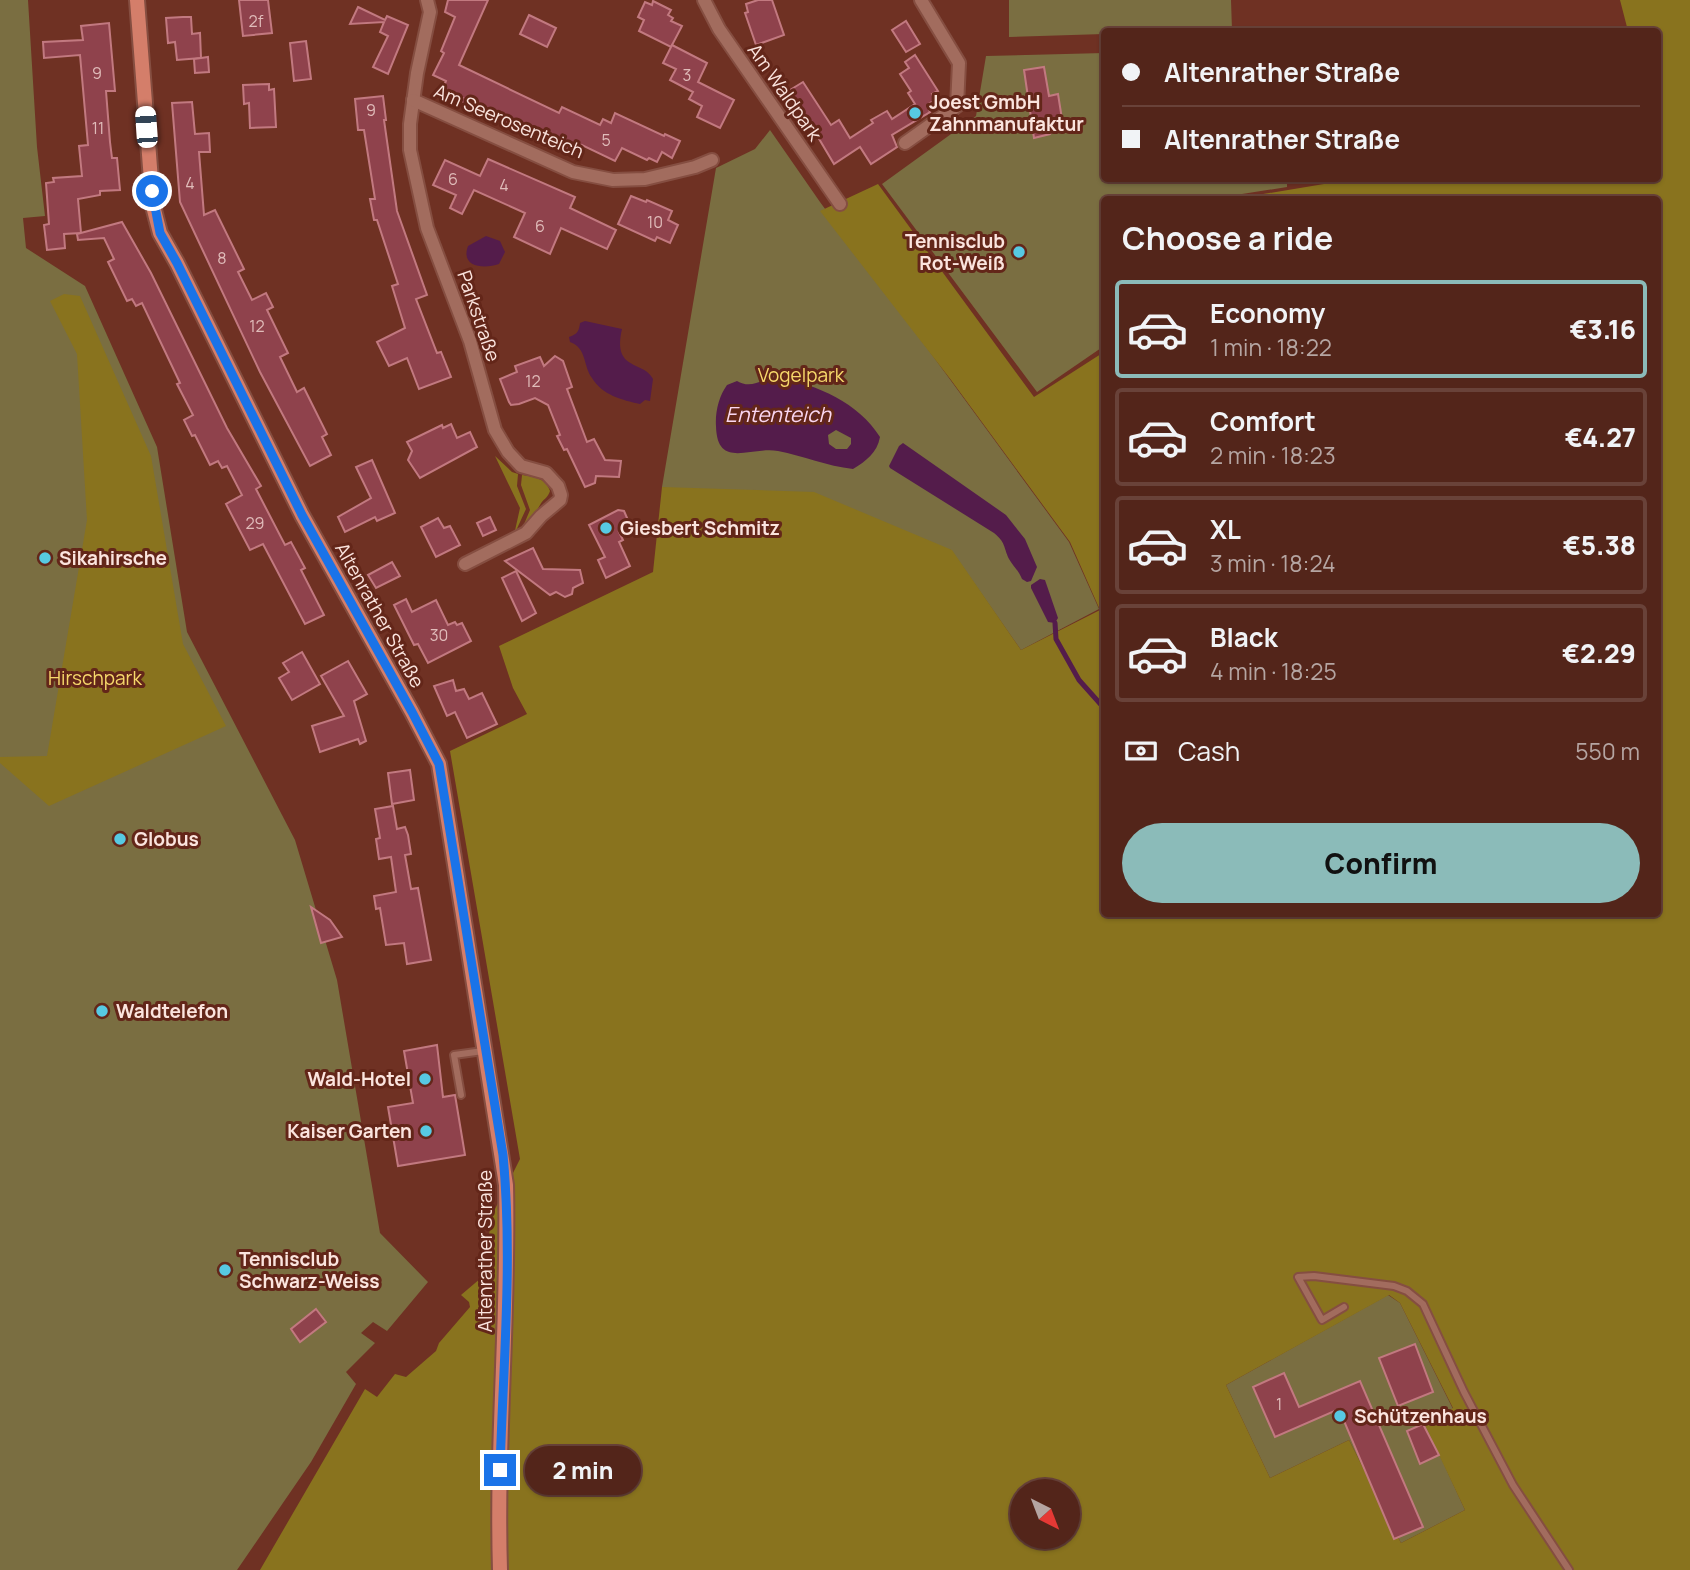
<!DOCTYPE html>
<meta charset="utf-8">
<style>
body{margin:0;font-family:Manrope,sans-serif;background:#592d23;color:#f1f3f6;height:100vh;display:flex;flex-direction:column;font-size:26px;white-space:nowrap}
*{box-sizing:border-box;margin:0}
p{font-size:23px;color:#b5a5a2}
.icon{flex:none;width:38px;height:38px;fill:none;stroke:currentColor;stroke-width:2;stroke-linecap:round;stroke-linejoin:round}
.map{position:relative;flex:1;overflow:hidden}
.details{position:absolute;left:1101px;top:196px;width:560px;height:721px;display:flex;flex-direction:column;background:#53251a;border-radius:7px;box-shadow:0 2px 5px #0004,0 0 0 2px #694239}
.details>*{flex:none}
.guide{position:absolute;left:1101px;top:28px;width:560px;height:154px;border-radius:7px;box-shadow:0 2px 5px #0004,0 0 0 2px #694239;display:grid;align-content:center;height:154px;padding:0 21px;background:#53251a}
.needle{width:46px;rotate:138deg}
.controls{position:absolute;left:1010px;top:1479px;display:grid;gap:14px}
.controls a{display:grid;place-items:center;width:70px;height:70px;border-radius:50%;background:#53251a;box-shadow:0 2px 5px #0004,0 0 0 2px #694239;font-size:35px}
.end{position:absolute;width:32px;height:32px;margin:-16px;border:9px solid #1a73e8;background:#fff;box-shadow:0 0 0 4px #fff}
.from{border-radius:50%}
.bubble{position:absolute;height:49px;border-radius:24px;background:#53251a;box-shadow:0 2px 5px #0004,0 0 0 2px #694239;font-size:23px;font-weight:800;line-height:49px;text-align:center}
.car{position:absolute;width:21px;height:42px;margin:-21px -10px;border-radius:9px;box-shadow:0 0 5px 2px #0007;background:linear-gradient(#fff 24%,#345 0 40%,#fff 0 76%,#345 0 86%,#fff 0)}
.guide b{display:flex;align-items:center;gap:24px;height:66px;font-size:26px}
.guide b+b{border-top:2px solid #694239}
.guide i{width:18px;height:18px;background:#f1f3f6}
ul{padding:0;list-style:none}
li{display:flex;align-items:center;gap:21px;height:98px;margin:0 14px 10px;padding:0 7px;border:4px solid #694239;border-radius:7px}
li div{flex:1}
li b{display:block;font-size:26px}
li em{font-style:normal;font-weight:800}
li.on{border-color:#8bbbb9}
li>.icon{width:63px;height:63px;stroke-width:1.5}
h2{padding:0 21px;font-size:32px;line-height:84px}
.pay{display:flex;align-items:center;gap:18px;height:77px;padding:0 21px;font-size:26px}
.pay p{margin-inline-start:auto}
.primary-button{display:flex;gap:14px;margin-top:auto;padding:14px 21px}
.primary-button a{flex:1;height:80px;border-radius:42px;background:#8bbbb9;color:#111;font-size:28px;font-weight:800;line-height:80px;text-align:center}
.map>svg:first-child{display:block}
</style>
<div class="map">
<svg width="1690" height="1570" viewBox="0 0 1690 1570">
<rect width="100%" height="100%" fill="#6f3123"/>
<g fill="#7a6e41">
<polygon points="0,0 28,0 37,147 45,216 23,218 26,248 85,286 157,447 187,632 295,840 337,980 380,1233 428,1282 387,1331 373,1322 361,1333 375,1343 346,1372 356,1384 311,1462 237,1570 0,1570"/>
<polygon points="1009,0 1231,0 1232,30 1104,32 1104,34 1009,37"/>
<polygon points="1104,53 1104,178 1287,178 1287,187 1242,194 1242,199 1104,200 1104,346 1037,392 882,184 976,116 986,56"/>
<polygon points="770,130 820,202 1069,542 1099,609 1021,650 951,550 662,487 716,168 755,149"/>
<polygon points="1388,1295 1400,1303 1453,1409 1425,1423 1465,1510 1401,1543 1349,1440 1270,1478 1226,1385"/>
</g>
<g fill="#89731e" fill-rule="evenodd">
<path d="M 1620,0 L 1690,0 L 1690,1570 L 260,1570 L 365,1389 L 377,1397 L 395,1374 L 406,1377 L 436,1351 L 439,1343 L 470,1307 L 469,1302 L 461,1295 L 481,1278 L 493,1213 L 520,1159 L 450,751 L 527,714 L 513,688 L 499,646 L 653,572 L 662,487 L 814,492 L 952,550 L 1021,650 L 1100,610 L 1070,542 L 951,380 L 820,211 L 878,184 L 1034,397 L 1104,352 L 1104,914 L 1657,914 L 1657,200 L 1246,200 L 1245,197 L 1324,184 L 1341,178 L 1657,178 L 1657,32 L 1628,31 ZM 1389,1295 L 1400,1303 L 1453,1408 L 1424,1423 L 1465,1510 L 1401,1543 L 1349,1440 L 1270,1478 L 1226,1385 ZM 1022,1491 L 1068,1491 L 1068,1536 L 1022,1536 Z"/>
<polygon points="64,294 80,296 151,456 183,644 226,726 49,806 0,763 0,757 47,756 87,520 77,354 50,301"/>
<polygon points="495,456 512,472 518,474 517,486 526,509 514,535 520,508"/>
<path d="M 522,475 C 534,477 546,478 550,491 C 548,498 543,499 540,505 C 535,514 530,521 522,529 L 530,510 L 521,485 Z"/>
</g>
<g fill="#541c4b" fill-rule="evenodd">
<path d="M 486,236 L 500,241 L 505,252 L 499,264 C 485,269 460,268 468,246 Z"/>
<path d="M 585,321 L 622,329 C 612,372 644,360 653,379 L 650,401 L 645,400 L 640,404 C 622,400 602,395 592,378 C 583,366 587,348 570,342 L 569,337 C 577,334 579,332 580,323 Z"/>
<path d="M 779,377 C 818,386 858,402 880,437 C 877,453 866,461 853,469 C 827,466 803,456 778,451 C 751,446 717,470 716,426 C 715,412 719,396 727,385 L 737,381 C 752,390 763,378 779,377 ZM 836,430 L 851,438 L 851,444 L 847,449 L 836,449 L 829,444 L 828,435 Z"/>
<path d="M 903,443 L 1006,515 L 1025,539 L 1037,567 L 1031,581 L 1027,582 L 1022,579 C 1019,571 1013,566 1009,559 C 1003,546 1006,543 994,533 L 890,468 L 889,466 L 899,446 Z"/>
<polygon points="1040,579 1045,580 1058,618 1055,623 1048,622 1031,588 1031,585"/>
</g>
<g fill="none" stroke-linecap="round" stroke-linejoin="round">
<polyline stroke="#541c4b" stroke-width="5" points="1055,623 1056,639 1079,680 1104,708"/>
</g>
<g fill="#8f424c" stroke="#c27980" stroke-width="2">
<polygon points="239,0 268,0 272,33 243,36"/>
<polygon points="448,0 488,0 459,65 559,113 562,107 600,125 603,119 611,123 615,113 664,136 665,134 680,141 672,158 662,152 657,162 649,158 647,160 622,148 615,161 582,145 578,154 567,149 565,152 479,113 480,111 461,102 463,98 443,88 446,81 433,75 444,53 441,51 455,17 445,12"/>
<polygon points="758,0 772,0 784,35 756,45 745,13 748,12 746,4"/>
<polygon points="653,1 671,10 668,15 673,18 671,21 682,26 671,47 639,31 644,20 638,17 645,2 652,5"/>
<polygon points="358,7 385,20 387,16 408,25 388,74 373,67 388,36 380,32 384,22 350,24"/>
<polygon points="529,15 556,28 547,47 520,34"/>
<polygon points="183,17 191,17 192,34 200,33 201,58 177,60 175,42 168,43 166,18"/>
<polygon points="906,21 920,44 906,52 892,30"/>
<polygon points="109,23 115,91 106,91 110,142 112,158 117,158 120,190 100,191 100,195 78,199 81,233 64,234 65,248 47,250 44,225 49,224 46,183 54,182 53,178 82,176 79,146 88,145 80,55 44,58 43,42 83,40 81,26"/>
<polygon points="306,41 311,79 294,81 290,43"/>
<polygon points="672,45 707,63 698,82 734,100 720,128 697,117 702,106 689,99 693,92 670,80 676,69 663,63"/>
<polygon points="915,55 938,91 932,94 935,100 930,103 933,107 929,110 930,112 892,135 897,147 871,164 860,147 834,164 790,90 803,82 831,125 839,120 850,138 873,123 871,120 887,111 892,119 915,104 908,93 911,91 900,74 909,68 905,62"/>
<polygon points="208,57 209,72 195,73 194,59"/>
<polygon points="1044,67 1049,96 1058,94 1062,119 1053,120 1053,130 1050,134 1034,138 1024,70"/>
<polygon points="269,84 269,90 274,89 276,127 250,128 249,103 244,104 243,85"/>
<polygon points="383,96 386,120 384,120 397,211 427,295 416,299 437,353 441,352 451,377 419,389 407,358 389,366 377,342 405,328 392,286 398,284 377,220 374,220 370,199 375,199 364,130 358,130 355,99"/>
<polygon points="192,102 195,134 209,133 210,152 199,152 204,215 215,210 244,269 238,272 252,300 266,293 273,307 267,310 288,353 280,357 297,392 304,388 327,434 322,437 331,455 310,466 260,372 180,202 172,103"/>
<polygon points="488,159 575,197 570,208 616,230 607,249 561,228 550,254 514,237 525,213 474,190 462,214 450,208 456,195 433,185 445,160 480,176"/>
<polygon points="631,196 646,202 647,200 672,211 668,220 678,225 670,243 657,237 655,241 618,224"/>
<polygon points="122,222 151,273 227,428 261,486 256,489 285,545 291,542 305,568 301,570 324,615 305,624 263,544 250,550 226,504 242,495 227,466 222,468 218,461 210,465 195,435 192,436 184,420 193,415 177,384 180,383 142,303 136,306 132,299 127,301 108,262 114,259 104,238 78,240 77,234"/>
<polygon points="555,356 563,361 572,387 567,389 587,442 594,439 605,460 621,461 619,477 596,476 595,483 585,487 567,449 564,450 557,436 560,435 548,405 535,398 519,404 511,405 509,402 500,379 517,372 515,366 540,357 544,366"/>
<polygon points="451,424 457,438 470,432 477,447 420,478 408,460 412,451 407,442 442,425 443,428"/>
<polygon points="372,460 395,513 377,521 375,517 345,532 338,517 371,498 356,467"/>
<polygon points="618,510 624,511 631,527 619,532 623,540 619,542 630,566 606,578 598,560 605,557 589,525"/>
<polygon points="490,517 496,530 483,536 477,523"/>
<polygon points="438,518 444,528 450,526 460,545 436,557 421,527"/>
<polygon points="533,548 543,569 580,570 583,583 573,588 572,594 565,597 556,592 550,595 505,561"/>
<polygon points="392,562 400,576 376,588 368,575"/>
<polygon points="516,571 536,613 522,621 502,578"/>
<polygon points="406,599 412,612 436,600 448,625 455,622 457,625 462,623 471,641 428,663 418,644 414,645 394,605"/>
<polygon points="302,652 320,684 292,700 279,678 289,672 283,663"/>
<polygon points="348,661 367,694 354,701 366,741 360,744 358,739 320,752 312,726 344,716 321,676"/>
<polygon points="453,680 456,691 464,689 469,699 482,693 497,724 467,738 455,712 447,716 434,686"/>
<polygon points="410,770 414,800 392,804 388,773"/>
<polygon points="393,806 397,829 405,827 408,835 411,854 405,855 411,889 418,888 431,960 407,964 404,943 386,945 380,908 376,909 374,896 396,892 391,857 379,859 376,839 380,838 375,809"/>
<polygon points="311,907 330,920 342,937 321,943"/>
<polygon points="437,1045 443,1097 455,1095 465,1155 398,1166 388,1107 413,1103 404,1051"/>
<polygon points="316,1309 326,1322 300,1342 291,1329"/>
<polygon points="1415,1344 1433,1392 1398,1406 1379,1358"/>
<polygon points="1284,1373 1299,1407 1360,1381 1423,1527 1394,1539 1339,1409 1275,1437 1253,1387"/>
<polygon points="1423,1424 1439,1455 1420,1464 1407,1431"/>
</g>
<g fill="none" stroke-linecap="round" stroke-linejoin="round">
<g stroke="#854e41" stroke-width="10">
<g id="lane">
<polyline points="461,1095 454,1055 483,1051"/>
<polyline points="1344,1307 1322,1320 1298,1277 1314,1276 1394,1286 1407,1291 1423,1304 1464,1392 1513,1485 1569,1570"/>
</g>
</g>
<g stroke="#854e41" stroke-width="16">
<g id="street">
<polyline points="427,0 430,12 417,73 410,124 410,150 427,228 470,341 495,430 508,452 521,466 546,473 558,486 561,495 560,500 541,516 526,533 465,564"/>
<polyline points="704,0 719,29 840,204"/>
<polyline points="413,100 573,172 613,180 645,179 695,167 712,160"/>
<polyline points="905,143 957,106 959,63 921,0"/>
</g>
</g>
<g stroke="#854e41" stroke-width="18">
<path id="secondary" d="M 137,0 L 153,206 L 160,233 L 177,263 L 302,515 L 412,712 L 439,764 L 506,1185 C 509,1313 496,1442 500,1570"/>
</g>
<use href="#lane" stroke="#a26c5e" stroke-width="6"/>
<use href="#street" stroke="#a26c5e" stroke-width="12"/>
<use href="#secondary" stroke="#d47e6a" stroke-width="14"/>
</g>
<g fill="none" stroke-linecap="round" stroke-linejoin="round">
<path stroke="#1a73e8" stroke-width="9" d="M 152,191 L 160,233 L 177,263 L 302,515 L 412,712 L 439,764 L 503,1155 C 513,1260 503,1366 500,1470"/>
</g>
<g fill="#57c9e2" stroke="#632619" stroke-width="2.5">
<circle cx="915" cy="113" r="7"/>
<circle cx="1019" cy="252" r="7"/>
<circle cx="606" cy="528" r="7"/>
<circle cx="45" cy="558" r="7"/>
<circle cx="120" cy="839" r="7"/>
<circle cx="102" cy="1011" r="7"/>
<circle cx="425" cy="1079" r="7"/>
<circle cx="426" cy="1131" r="7"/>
<circle cx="225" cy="1270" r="7"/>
<circle cx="1340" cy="1416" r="7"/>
</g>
<g text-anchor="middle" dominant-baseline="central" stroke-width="6" stroke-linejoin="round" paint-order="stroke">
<g font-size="16" fill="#e0bcba">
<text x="256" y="21">2f</text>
<text x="97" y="73">9</text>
<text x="687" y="75">3</text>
<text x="371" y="110">9</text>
<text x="98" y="128">11</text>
<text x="606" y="140">5</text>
<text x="453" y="179">6</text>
<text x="190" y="183">4</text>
<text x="504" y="185">4</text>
<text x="655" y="222">10</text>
<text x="540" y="226">6</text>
<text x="222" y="258">8</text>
<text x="257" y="326">12</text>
<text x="533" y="381">12</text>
<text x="255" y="523">29</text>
<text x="439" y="635">30</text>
<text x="1279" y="1404">1</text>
</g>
<g font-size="19" fill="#fbe4de" stroke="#632619">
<text transform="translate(785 92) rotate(55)">Am Waldpark</text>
<text transform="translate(509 121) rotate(23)">Am Seerosenteich</text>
<text transform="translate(479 316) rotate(71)">Parkstraße</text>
<text transform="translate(380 615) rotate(61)">Altenrather Straße</text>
<text transform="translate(485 1251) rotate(-90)">Altenrather Straße</text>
</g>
<g font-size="19" font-weight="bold" fill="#fbe4de" stroke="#632619" text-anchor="start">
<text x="929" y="102">Joest GmbH<tspan x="929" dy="22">Zahnmanufaktur</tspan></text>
<text x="1005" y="241" text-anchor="end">Tennisclub<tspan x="1005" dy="22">Rot-Weiß</tspan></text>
<text x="620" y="528">Giesbert Schmitz</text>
<text x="59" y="558">Sikahirsche</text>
<text x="134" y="839">Globus</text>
<text x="116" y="1011">Waldtelefon</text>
<text x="411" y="1079" text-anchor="end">Wald-Hotel</text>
<text x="412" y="1131" text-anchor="end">Kaiser Garten</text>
<text x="239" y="1259">Tennisclub<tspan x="239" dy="22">Schwarz-Weiss</tspan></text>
<text x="1354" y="1416">Schützenhaus</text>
</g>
<g font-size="19" fill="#f7d96b" stroke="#632619">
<text x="801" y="375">Vogelpark</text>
<text x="95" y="678">Hirschpark</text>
</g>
<g font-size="21" font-style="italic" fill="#fbd7f2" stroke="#632619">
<text x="778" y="414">Ententeich</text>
</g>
</g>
</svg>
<div class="controls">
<a><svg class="needle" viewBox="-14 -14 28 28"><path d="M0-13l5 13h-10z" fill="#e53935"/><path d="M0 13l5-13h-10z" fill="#b5a5a2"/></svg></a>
</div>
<i class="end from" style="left:152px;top:191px"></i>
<i class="end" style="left:500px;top:1470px"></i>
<div class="bubble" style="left:525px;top:1446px;width:116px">2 min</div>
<i class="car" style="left:146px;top:127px;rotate:356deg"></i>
<div class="guide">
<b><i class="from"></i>Altenrather Straße</b>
<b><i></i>Altenrather Straße</b>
</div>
<section class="details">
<h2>Choose a ride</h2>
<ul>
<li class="on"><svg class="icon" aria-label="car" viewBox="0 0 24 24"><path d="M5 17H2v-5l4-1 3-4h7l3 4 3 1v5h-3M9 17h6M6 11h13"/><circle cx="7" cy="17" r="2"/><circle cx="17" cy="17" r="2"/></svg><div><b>Economy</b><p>1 min · 18:22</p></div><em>€3.16</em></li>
<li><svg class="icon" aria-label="car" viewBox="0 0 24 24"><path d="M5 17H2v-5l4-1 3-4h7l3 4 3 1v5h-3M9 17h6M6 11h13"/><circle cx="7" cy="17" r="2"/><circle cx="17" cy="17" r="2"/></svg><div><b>Comfort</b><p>2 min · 18:23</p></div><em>€4.27</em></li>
<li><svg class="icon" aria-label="car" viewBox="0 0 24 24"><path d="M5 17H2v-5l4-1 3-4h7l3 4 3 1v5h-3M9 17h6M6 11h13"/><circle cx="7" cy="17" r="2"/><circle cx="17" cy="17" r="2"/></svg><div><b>XL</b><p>3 min · 18:24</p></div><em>€5.38</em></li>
<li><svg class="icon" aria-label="car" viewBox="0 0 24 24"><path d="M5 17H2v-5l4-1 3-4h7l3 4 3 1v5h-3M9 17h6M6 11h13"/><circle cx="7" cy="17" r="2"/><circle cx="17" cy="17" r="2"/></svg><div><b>Black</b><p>4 min · 18:25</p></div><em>€2.29</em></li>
</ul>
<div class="pay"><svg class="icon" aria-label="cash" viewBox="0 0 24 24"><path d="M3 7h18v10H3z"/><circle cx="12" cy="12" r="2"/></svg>Cash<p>550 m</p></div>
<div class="primary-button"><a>Confirm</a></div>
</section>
</div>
